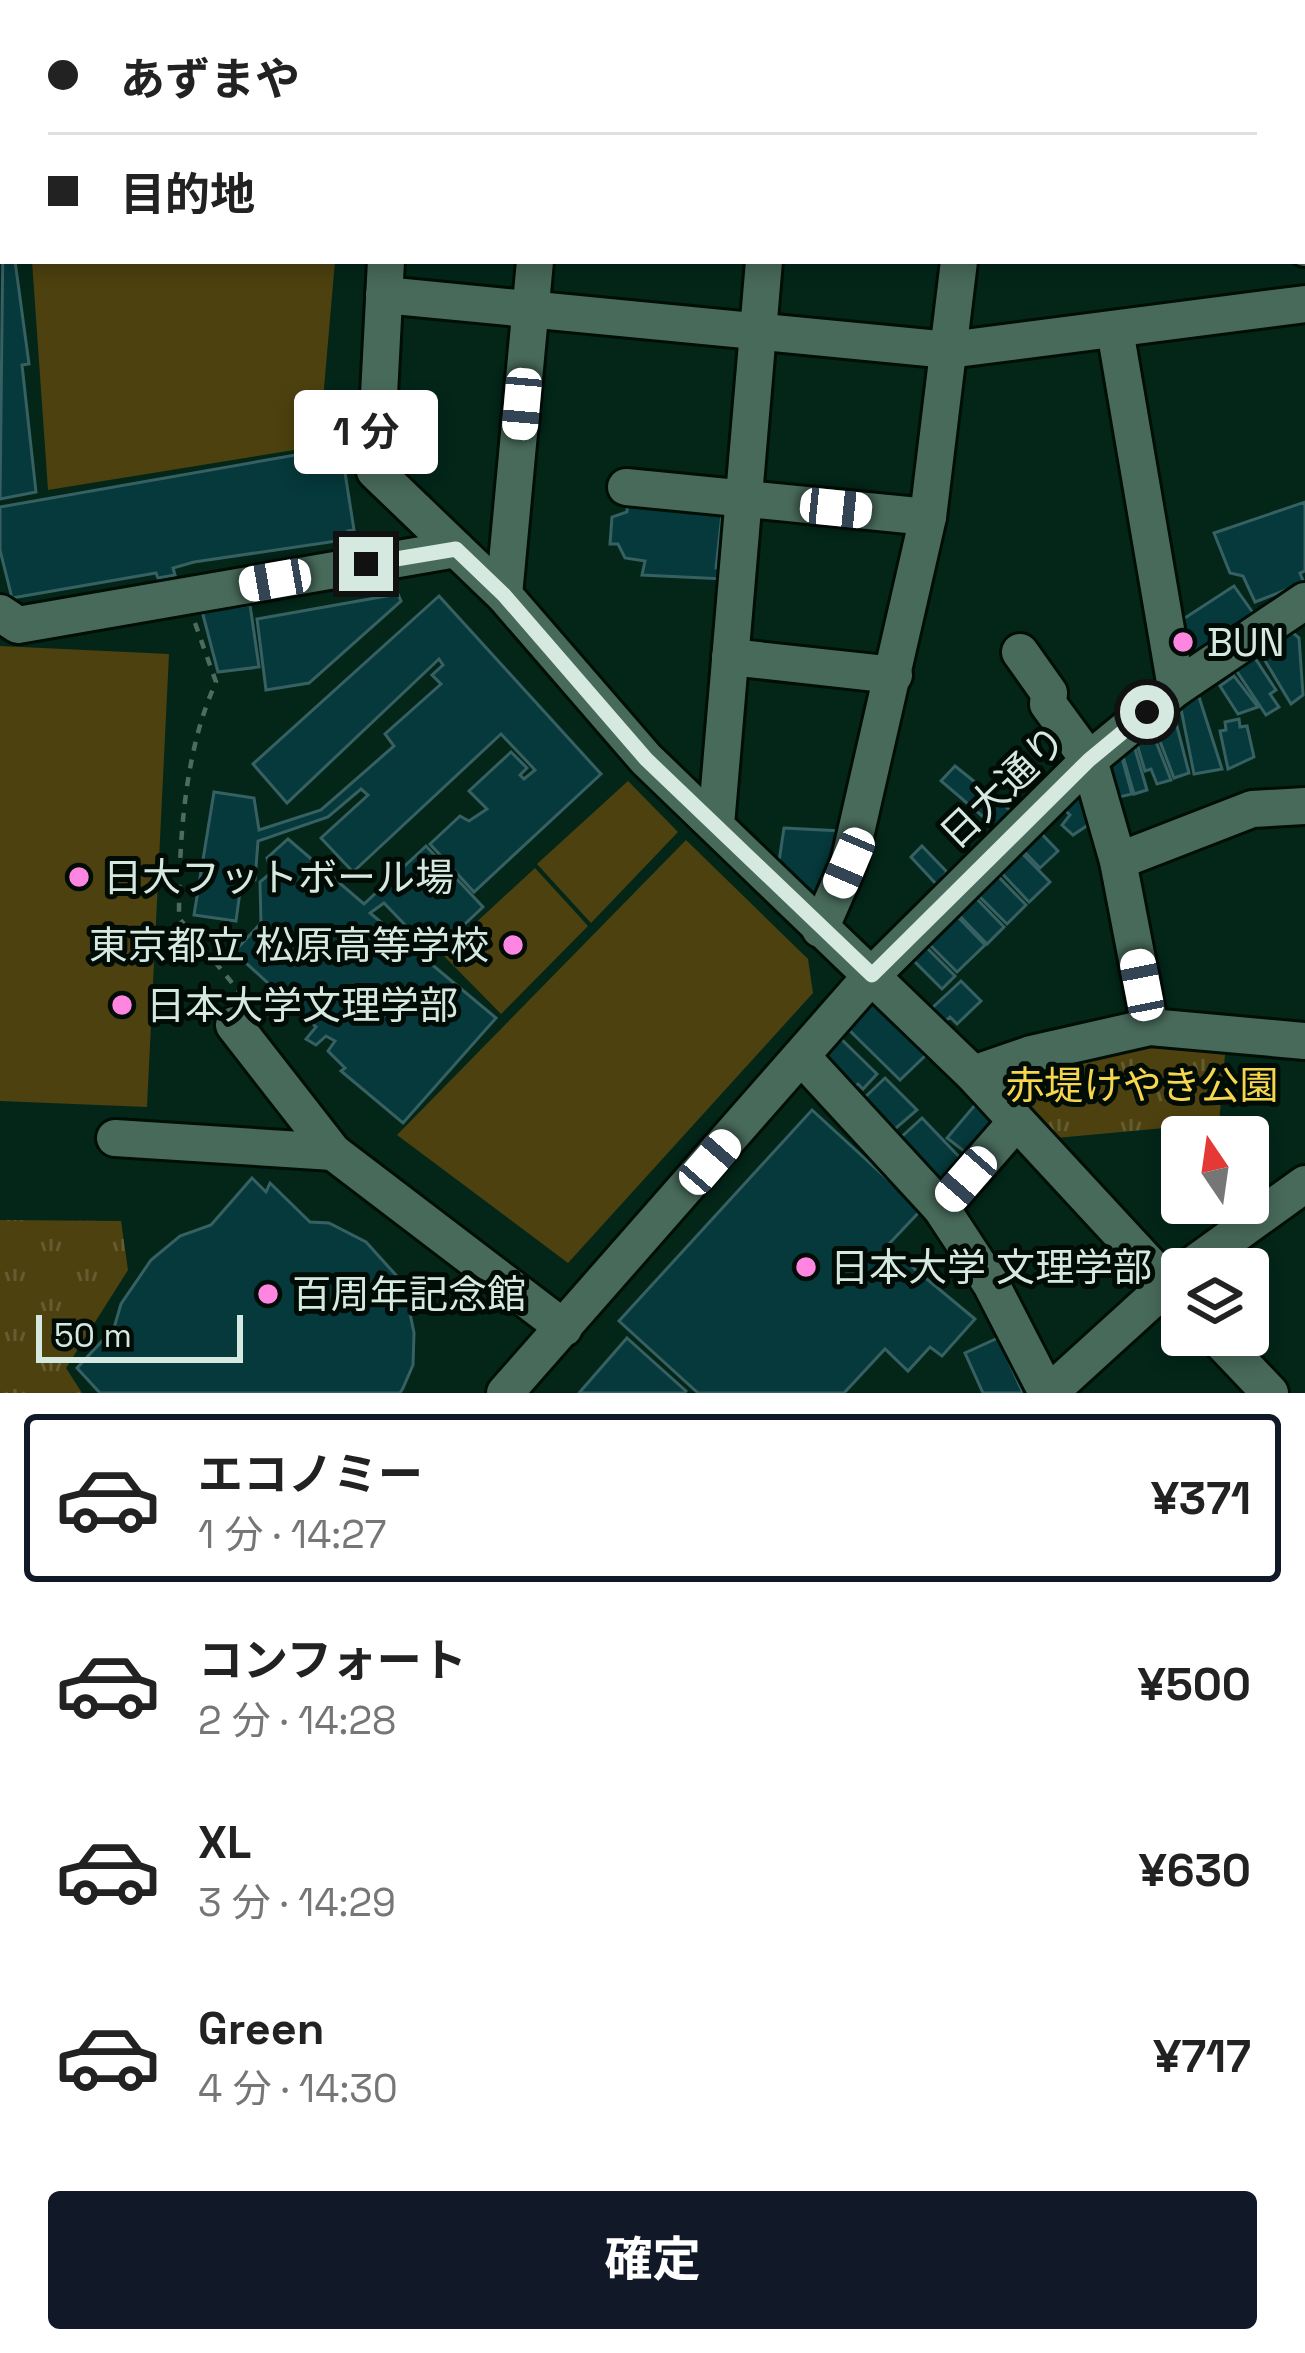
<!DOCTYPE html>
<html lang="ja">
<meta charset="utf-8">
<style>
body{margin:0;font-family:"Space Grotesk","Noto Sans JP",sans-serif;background:#f2f2f2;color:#222;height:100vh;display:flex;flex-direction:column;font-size:45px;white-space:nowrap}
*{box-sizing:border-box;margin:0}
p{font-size:39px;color:#767676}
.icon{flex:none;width:66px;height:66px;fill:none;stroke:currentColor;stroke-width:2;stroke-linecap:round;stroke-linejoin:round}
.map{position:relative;height:1393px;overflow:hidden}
.details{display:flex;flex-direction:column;background:#fff;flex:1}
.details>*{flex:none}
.banner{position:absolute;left:0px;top:0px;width:1305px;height:264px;box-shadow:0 6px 18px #0003;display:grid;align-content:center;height:264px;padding:0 48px;background:#fff}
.needle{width:78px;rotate:347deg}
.tools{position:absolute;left:1161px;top:1116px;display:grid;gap:24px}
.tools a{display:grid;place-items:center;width:108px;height:108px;border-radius:12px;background:#fff;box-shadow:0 6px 18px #0003;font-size:60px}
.scale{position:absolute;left:36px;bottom:30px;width:207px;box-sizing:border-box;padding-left:12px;border:6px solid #d6e9e0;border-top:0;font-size:33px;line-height:42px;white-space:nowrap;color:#d6e9e0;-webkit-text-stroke:9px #020c07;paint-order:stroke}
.end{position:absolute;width:54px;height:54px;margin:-27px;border:15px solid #d6e9e0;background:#111;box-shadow:0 0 0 6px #111}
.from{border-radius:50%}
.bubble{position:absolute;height:84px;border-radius:12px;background:#fff;box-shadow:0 6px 18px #0003;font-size:39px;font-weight:700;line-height:84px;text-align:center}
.car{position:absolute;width:36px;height:72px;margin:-36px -18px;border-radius:15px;box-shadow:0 0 9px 3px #0007;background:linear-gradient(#fff 24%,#345 0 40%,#fff 0 76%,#345 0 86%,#fff 0)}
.banner b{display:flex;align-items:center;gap:42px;height:114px;font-size:45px}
.banner b+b{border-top:3px solid #e0e0e0}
.banner i{width:30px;height:30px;background:#222}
ul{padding:21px 0 0;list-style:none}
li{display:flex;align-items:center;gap:36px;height:168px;margin:0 24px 18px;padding:0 24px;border:6px solid transparent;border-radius:12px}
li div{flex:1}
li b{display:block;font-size:45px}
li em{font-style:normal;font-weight:700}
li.selected{border-color:#111827}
li>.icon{width:108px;height:108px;stroke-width:1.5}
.action{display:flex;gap:24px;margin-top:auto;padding:24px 48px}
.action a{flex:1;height:138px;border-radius:12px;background:#111827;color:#fff;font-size:48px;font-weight:700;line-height:138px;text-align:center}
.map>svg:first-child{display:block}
</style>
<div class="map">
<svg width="1305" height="1393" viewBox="0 0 1305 1393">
<defs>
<pattern id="park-tufts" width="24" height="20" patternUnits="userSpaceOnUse" patternTransform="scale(3)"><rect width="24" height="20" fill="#4d410f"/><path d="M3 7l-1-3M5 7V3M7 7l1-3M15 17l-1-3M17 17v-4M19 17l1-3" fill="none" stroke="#665c32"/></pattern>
</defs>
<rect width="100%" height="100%" fill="#032619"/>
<g fill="url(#park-tufts)">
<polygon points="1145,1038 1226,1043 1219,1123 1045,1139 992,1077"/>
<polygon points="0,1220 121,1221 128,1270 66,1368 82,1393 0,1393"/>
</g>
<g fill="#4d410f">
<polygon points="32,261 335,261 319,446 48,490"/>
<polygon points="0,646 169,654 147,1107 0,1101"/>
<polygon points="628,781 678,832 591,923 537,864"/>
<polygon points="686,840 808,959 813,993 568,1263 397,1135"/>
<polygon points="535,868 588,926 501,1014 442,954"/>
</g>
<g fill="#06393b" stroke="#366062" stroke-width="3">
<polygon points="3,234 3,261 15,261 29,364 22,365 36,492 0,499"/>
<polygon points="341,447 354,530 348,531 350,539 194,562 173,568 175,575 158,578 156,573 12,598 0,550 0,507"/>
<polygon points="628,494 723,505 716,568 723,570 724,579 642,575 645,561 625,558 618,544 610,544 612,517 627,512"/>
<polygon points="1305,502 1305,571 1300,573 1304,583 1255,602 1243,576 1230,573 1214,533"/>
<polygon points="1234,586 1256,617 1190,662 1174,625"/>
<polygon points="398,594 401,601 309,683 266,690 257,619"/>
<polygon points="439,596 601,774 474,892 430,844 460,816 469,821 487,809 469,791 511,752 527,768 520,775 524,779 535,770 501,734 353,872 321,838 368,795 361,789 328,817 258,841 255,880 241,884 236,921 194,915 214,792 254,798 259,830 321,810 394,746 385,734 441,684 432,675 443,665 439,659 287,803 253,764"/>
<polygon points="250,605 259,667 218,672 202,611"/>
<polygon points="1292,632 1299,638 1303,695 1291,704 1261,654"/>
<polygon points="1253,655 1276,690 1270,694 1279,707 1266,715 1234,667"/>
<polygon points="1234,676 1258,707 1238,714 1220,686"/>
<polygon points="1199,697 1222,769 1194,774 1180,704"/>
<polygon points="1174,715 1189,773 1174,778 1153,723"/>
<polygon points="1239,719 1240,727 1247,726 1254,757 1228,769 1220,731 1226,730 1225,722"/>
<polygon points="1151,729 1171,780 1157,784 1151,769 1145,771 1134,734"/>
<polygon points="1133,742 1147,790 1134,794 1120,746"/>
<polygon points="1122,758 1132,794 1111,799 1106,761"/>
<polygon points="955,766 1011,811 995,827 941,781"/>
<polygon points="1080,786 1088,825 1073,835 1062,825 1070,815 1059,805"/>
<polygon points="1035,827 1058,851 1040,868 1017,844"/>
<polygon points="784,828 841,831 824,899 793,884 778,868"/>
<polygon points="288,839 364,904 426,846 483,907 433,954 384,903 370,913 496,1018 403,1123 341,1071 345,1068 328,1051 335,1041 326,1036 316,1045 306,1039 316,1027 234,952 261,923 260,882 272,872 267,858"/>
<polygon points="922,846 947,872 937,885 911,857"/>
<polygon points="1015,846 1050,882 1029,902 995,866"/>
<polygon points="992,870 1026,905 1007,924 972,889"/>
<polygon points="972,894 1004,927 987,944 955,911"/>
<polygon points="953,912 985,945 957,972 925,940"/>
<polygon points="922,943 955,976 942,989 909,956"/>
<polygon points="961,981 981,1001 957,1024 950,1017 944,1022 931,1009"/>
<polygon points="873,1000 927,1054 900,1080 846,1027"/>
<polygon points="837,1035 877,1074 863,1089 858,1084 850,1092 815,1058"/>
<polygon points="885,1078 917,1110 889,1134 859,1103"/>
<polygon points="975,1105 999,1124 973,1158 947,1138"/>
<polygon points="812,1110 921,1210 887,1246 975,1319 942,1356 930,1347 908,1371 885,1349 844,1393 698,1393 619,1321"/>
<polygon points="922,1118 967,1165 940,1187 897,1141"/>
<polygon points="252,1178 266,1192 270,1183 310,1222 329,1223 366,1242 404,1284 414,1333 413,1365 403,1388 400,1393 100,1393 77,1368 114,1328 121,1304 151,1260 180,1236 211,1225"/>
<polygon points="627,1338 686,1391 685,1393 579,1393"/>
<polygon points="998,1338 1023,1393 983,1393 965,1353"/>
</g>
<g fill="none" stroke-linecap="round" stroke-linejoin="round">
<g stroke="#000e06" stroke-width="42">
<g id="minor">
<polyline points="947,0 948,3"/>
<polyline points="43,3 71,0"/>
<polyline points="402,3 402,0"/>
<polyline points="556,3 556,0"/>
<polyline points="1056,3 1057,0"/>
<polyline points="1218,3 1218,0"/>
<polyline points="0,8 3,7"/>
<polyline points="1302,65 1305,11"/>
<polyline points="1302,167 1305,167"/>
<polyline points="1302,221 1305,248"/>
<polyline points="386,261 375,471 504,595 646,759 973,1074 1182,1300"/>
<polyline points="384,295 949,350 1305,304"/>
<polyline points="1115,330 1176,688"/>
<polyline points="626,487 928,517"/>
<polyline points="504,595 535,261"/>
<polyline points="0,613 18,625 456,549"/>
<polyline points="1020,652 1049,693 1048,704 1089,760 1118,861 1150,1027"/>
<polyline points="730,657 894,675"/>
<polyline points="716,825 764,261"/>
<polyline points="1118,861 1252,809 1305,806"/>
<polyline points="820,929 849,863 928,517 959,261"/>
<polyline points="234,1025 333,1152 564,1328"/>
<polyline points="802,1057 941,1208 991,1284 1047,1393"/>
<polyline points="973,1074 1031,1054 1150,1027 1305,1041"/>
<polyline points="115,1138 333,1152"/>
<polyline points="941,1208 1016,1122"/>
<polyline points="1187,1269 1305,1184"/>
<polyline points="1215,1335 1270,1393"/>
<polyline points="505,1393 872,975 1089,760 1176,688 1305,601"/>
<polyline points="1049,1393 1182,1272"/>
</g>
</g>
<g stroke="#4e6b60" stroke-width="4.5" stroke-dasharray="9 9" stroke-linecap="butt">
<polyline points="166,0 166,3"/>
<polyline points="0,111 3,110"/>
<path d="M 195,623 L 216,682 C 184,752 179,841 179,918 L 242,995"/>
</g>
<use href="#minor" stroke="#486a5b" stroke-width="36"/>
</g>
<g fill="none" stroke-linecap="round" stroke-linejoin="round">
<polyline stroke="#d6e9e0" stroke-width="15" points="366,564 456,549 504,595 646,759 872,975 1089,760 1147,712"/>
</g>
<g fill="#fe85e0" stroke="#020c07" stroke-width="4.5">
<circle cx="1183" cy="642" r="12"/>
<circle cx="79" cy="877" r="12"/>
<circle cx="513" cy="945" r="12"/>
<circle cx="122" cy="1005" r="12"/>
<circle cx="806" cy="1267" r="12"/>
<circle cx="268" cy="1294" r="12"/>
</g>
<g text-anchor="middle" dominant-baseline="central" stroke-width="10" stroke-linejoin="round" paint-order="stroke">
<g font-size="39" fill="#d6e9e0" stroke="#020c07" text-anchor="start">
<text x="1207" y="642">BUN</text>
<text x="103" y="877">日大フットボール場</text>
<text x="489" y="945" text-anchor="end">東京都立 松原高等学校</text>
<text x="146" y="1005">日本大学文理学部</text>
<text x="830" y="1267">日本大学 文理学部</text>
<text x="292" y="1294">百周年記念館</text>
</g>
<g font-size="39" fill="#d6e9e0" stroke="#020c07">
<text transform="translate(1003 787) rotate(-44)">日大通り</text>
</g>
<g font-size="39" fill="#f6d64d" stroke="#020c07">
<text x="1142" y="1085">赤堤けやき公園</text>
</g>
</g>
</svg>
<div class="tools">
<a><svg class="needle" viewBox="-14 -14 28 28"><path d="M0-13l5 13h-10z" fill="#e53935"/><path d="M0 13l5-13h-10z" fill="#767676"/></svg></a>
<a><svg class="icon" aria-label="layers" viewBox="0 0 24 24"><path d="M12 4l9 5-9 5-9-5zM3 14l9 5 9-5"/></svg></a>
</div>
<div class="scale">50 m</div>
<i class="end from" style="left:1147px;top:712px"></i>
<i class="end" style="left:366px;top:564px"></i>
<div class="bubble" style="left:294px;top:390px;width:144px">1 分</div>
<i class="car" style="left:522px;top:404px;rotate:185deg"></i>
<i class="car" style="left:836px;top:508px;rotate:96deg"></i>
<i class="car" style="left:275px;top:580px;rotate:260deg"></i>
<i class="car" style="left:849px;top:863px;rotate:203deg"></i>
<i class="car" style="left:1142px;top:985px;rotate:349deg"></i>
<i class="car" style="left:710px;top:1162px;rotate:41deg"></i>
<i class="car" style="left:966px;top:1179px;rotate:221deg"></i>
<div class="banner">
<b><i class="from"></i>あずまや</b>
<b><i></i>目的地</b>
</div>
</div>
<section class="details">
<ul>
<li class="selected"><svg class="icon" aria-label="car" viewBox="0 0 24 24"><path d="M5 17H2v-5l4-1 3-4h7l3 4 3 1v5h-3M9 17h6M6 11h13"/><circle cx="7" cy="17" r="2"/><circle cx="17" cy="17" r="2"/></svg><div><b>エコノミー</b><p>1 分 · 14:27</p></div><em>¥371</em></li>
<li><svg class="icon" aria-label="car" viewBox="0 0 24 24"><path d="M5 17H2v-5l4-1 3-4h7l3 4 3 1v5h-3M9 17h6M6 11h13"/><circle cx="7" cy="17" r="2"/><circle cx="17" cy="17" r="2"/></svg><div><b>コンフォート</b><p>2 分 · 14:28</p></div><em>¥500</em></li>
<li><svg class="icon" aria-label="car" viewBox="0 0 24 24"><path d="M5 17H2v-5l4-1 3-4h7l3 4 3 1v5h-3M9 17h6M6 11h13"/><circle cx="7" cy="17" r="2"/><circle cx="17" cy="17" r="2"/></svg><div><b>XL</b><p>3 分 · 14:29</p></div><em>¥630</em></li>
<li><svg class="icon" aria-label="car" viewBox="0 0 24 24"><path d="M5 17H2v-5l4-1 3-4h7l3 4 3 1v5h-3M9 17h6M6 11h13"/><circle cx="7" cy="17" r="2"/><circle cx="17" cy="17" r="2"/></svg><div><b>Green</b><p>4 分 · 14:30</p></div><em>¥717</em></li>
</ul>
<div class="action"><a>確定</a></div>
</section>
